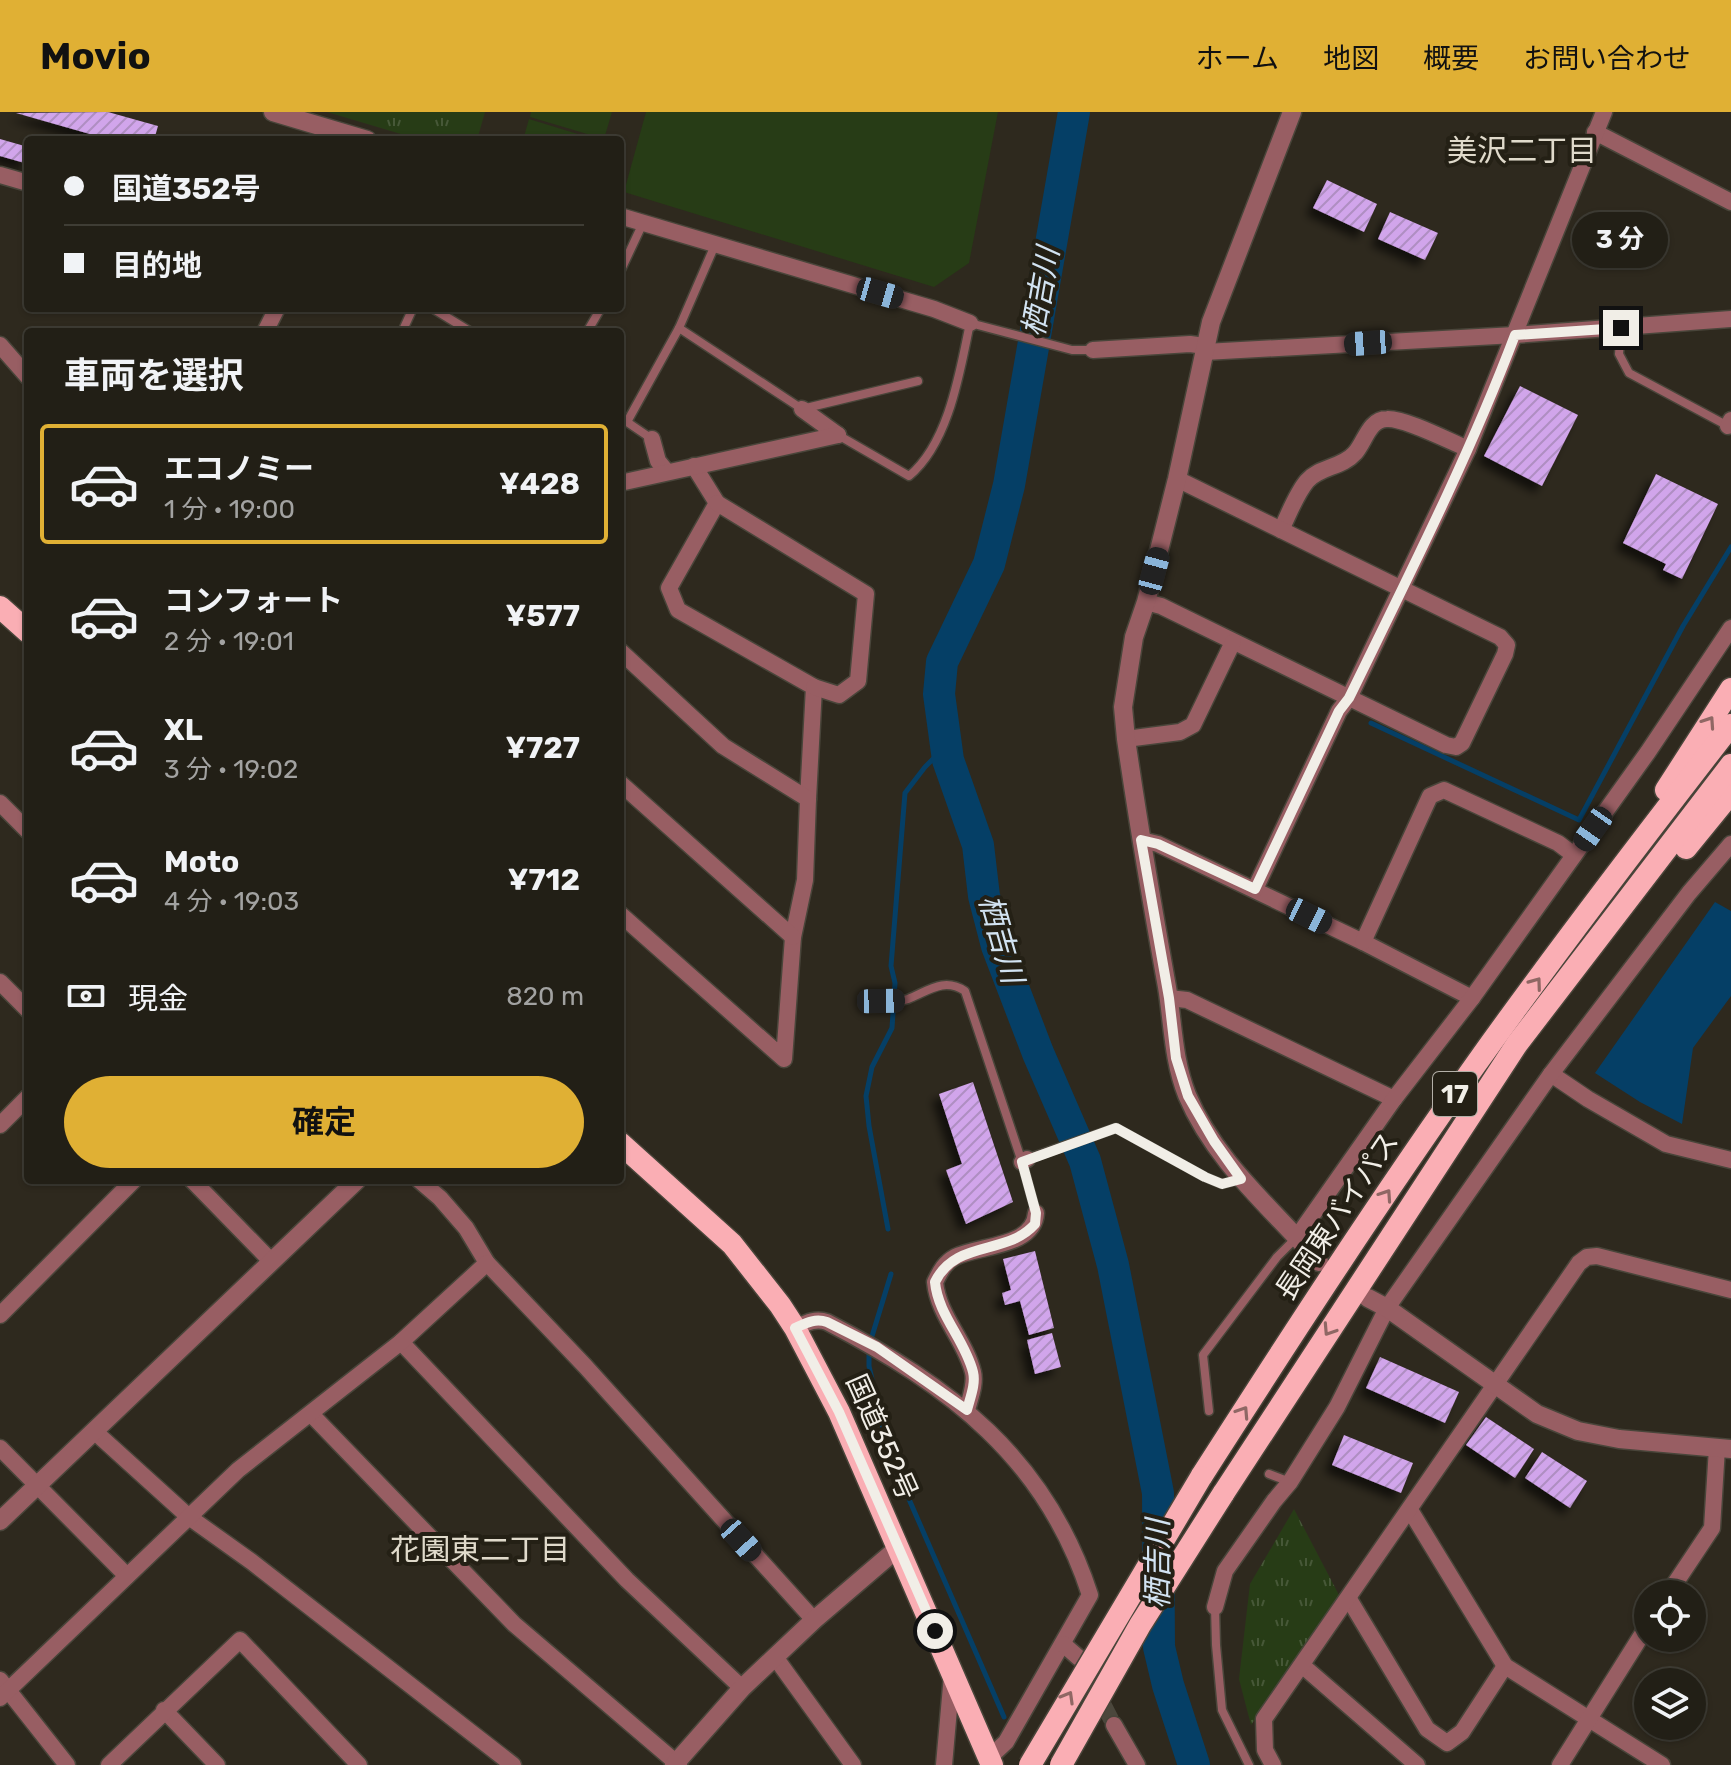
<!DOCTYPE html>
<html lang="ja">
<meta charset="utf-8">
<style>
body{margin:0;font-family:Rubik,"Noto Sans JP",sans-serif;background:#2a271f;color:#f1f3f6;height:100vh;display:flex;flex-direction:column;font-size:30px;white-space:nowrap}
*{box-sizing:border-box;margin:0}
p{font-size:26px;color:#a2a2a1}
.icon{flex:none;width:44px;height:44px;fill:none;stroke:currentColor;stroke-width:2;stroke-linecap:round;stroke-linejoin:round}
.map{position:relative;flex:1;overflow:hidden}
.sheet{position:absolute;left:24px;top:216px;width:600px;height:856px;display:flex;flex-direction:column;background:#221f16;border-radius:8px;box-shadow:0 2px 6px #0004,0 0 0 2px #3f3d35}
.sheet>*{flex:none}
.top-card{position:absolute;left:24px;top:24px;width:600px;height:176px;border-radius:8px;box-shadow:0 2px 6px #0004,0 0 0 2px #3f3d35;display:grid;align-content:center;height:176px;padding:0 40px;background:#221f16}
.tools{position:absolute;left:1634px;top:1468px;display:grid;gap:16px}
.tools a{display:grid;place-items:center;width:72px;height:72px;border-radius:50%;background:#221f16;box-shadow:0 2px 6px #0004,0 0 0 2px #3f3d35;font-size:40px}
.end{position:absolute;width:36px;height:36px;margin:-18px;border:10px solid #f1eee7;background:#111;box-shadow:0 0 0 4px #111}
.from{border-radius:50%}
.bubble{position:absolute;height:56px;border-radius:28px;background:#221f16;box-shadow:0 2px 6px #0004,0 0 0 2px #3f3d35;font-size:26px;font-weight:700;line-height:56px;text-align:center}
.car{position:absolute;width:24px;height:48px;margin:-24px -12px;border-radius:10px;box-shadow:0 0 6px 2px #0007;background:linear-gradient(#222 24%,#8ab4d8 0 40%,#222 0 76%,#8ab4d8 0 86%,#222 0)}
.top-card b{display:flex;align-items:center;gap:28px;height:76px;font-size:30px}
.top-card b+b{border-top:2px solid #3f3d35}
.top-card i{width:20px;height:20px;background:#f1f3f6}
ul{padding:0;list-style:none}
li{display:flex;align-items:center;gap:24px;height:120px;margin:0 16px 12px;padding:0 24px;border:4px solid transparent;border-radius:8px}
li div{flex:1}
li b{display:block;font-size:30px}
li em{font-style:normal;font-weight:700}
li.on{border-color:#e0b034}
li>.icon{width:72px;height:72px;stroke-width:1.5}
h2{padding:0 40px;font-size:36px;line-height:96px}
.pay{display:flex;align-items:center;gap:20px;height:88px;padding:0 40px;font-size:30px}
.pay p{margin-inline-start:auto}
.action{display:flex;gap:16px;margin-top:auto;padding:16px 40px}
.action a{flex:1;height:92px;border-radius:48px;background:#e0b034;color:#111;font-size:32px;font-weight:700;line-height:92px;text-align:center}
header{display:flex;align-items:center;gap:48px;box-sizing:border-box;height:112px;padding:0 40px;background:#e0b034;color:#111}
header strong{font-size:38px}
nav{display:flex;gap:44px;margin-inline-start:auto;font-size:28px}
.map>svg:first-child{display:block}
</style>
<header>
<strong>Movio</strong>
<nav><a>ホーム</a><a>地図</a><a>概要</a><a>お問い合わせ</a></nav>
</header>
<div class="map">
<svg width="1731" height="1653" viewBox="0 0 1731 1653">
<defs>
<pattern id="park-tufts" width="24" height="20" patternUnits="userSpaceOnUse" patternTransform="scale(2)"><rect width="24" height="20" fill="#273c16"/><path d="M3 7l-1-3M5 7V3M7 7l1-3M15 17l-1-3M17 17v-4M19 17l1-3" fill="none" stroke="#475838"/></pattern>
<pattern id="building-hatch" width="6" height="6" patternUnits="userSpaceOnUse" patternTransform="scale(2)"><rect width="6" height="6" fill="#d1a5eb"/><path d="M-1 1l2-2M0 6l6-6M5 7l2-2" fill="none" stroke="#af8ec2"/></pattern>
<filter id="shadow"><feDropShadow dx="-7" dy="7" stdDeviation="4" flood-color="#0009"/></filter>
</defs>
<rect width="100%" height="100%" fill="#2e291e"/>
<g fill="#273c16">
<polygon points="531,0 612,0 604,27 530,5"/>
<polygon points="646,0 998,0 969,151 934,175 624,80"/>
<polygon points="529,7 597,28 523,28"/>
</g>
<g fill="url(#park-tufts)">
<polygon points="327,0 485,0 477,28 421,28"/>
<polygon points="1294,1397 1340,1485 1251,1613 1239,1567 1250,1472"/>
</g>
<polygon fill="#053f66" points="1715,790 1731,799 1731,884 1693,936 1682,1012 1640,990 1595,961"/>
<g fill="none" stroke-linecap="round" stroke-linejoin="round">
<g stroke="#053f66" stroke-width="5">
<polyline points="1371,611 1579,708 1683,514 1731,435"/>
<polyline points="888,1117 869,1014 866,984 872,955 892,916 895,871 891,854 905,681 925,655 940,640 947,625"/>
<polyline points="891,1162 869,1234 869,1254 888,1339 1004,1605"/>
</g>
<polyline stroke="#053f66" stroke-width="32" points="1074,0 1009,373 989,452 942,550 939,582 948,648 978,733 984,784 997,834 1038,941 1085,1049 1113,1153 1158,1381 1159,1535 1168,1573 1194,1653"/>
</g>
<g fill="url(#building-hatch)" filter="url(#shadow)">
<polygon points="108,0 158,14 154,28 111,28 16,1"/>
<polygon points="0,27 28,35 28,52 0,44"/>
<polygon points="1327,68 1377,92 1364,120 1313,96"/>
<polygon points="1390,100 1438,121 1425,148 1378,127"/>
<polygon points="1520,274 1578,303 1542,374 1484,344"/>
<polygon points="1656,362 1718,392 1682,467 1663,458 1666,452 1623,431"/>
<polygon points="973,970 1013,1090 966,1112 946,1058 962,1052 939,982"/>
<polygon points="1035,1139 1054,1216 1029,1223 1020,1189 1005,1193 1002,1181 1011,1178 1003,1147"/>
<polygon points="1052,1221 1061,1255 1035,1262 1027,1228"/>
<polygon points="1380,1245 1459,1280 1445,1311 1366,1276"/>
<polygon points="1486,1305 1534,1337 1515,1366 1466,1333"/>
<polygon points="1344,1323 1413,1351 1401,1381 1332,1353"/>
<polygon points="1542,1340 1587,1369 1570,1396 1525,1366"/>
</g>
<g fill="none" stroke-linecap="round" stroke-linejoin="round">
<polyline stroke="#4b473c" stroke-width="16" stroke-dasharray="16 8" stroke-linecap="butt" points="1082,1551 1114,1613"/>
<g stroke="#49453a" stroke-width="11">
<g id="service">
<polyline points="620,160 643,111"/>
<polyline points="432,196 471,220"/>
<polyline points="679,216 802,297 918,269"/>
<polyline points="1621,216 1619,242 1629,261 1728,314"/>
<polyline points="402,220 413,196"/>
<polyline points="587,220 601,196"/>
<polyline points="620,306 627,310 679,216 715,133"/>
<polyline points="627,310 652,327"/>
<path d="M 838,323 L 909,364 C 949,331 960,259 970,211 L 1072,238 L 1093,238"/>
<path d="M 881,889 C 890,889 900,890 908,887 C 928,879 944,865 965,879 L 1022,1050 L 1036,1101"/>
<polyline points="1027,1047 1116,1016 1205,1065 1222,1072 1241,1067"/>
<polyline points="1209,1299 1203,1243 1277,1145 1297,1125"/>
<polyline points="1269,1362 1290,1370"/>
<polyline points="1215,1495 1216,1533 1222,1598 1249,1653"/>
</g>
</g>
<g stroke="#49453a" stroke-width="19">
<g id="minor">
<polyline points="1595,20 1731,90"/>
<polyline points="0,63 28,71"/>
<polyline points="620,104 934,197 970,211"/>
<polyline points="265,220 277,196"/>
<polyline points="0,233 28,265"/>
<polyline points="1093,238 1190,232 1205,234"/>
<polyline points="1205,240 1515,223 1731,207"/>
<polyline points="802,297 838,323"/>
<polyline points="1728,314 1731,308"/>
<polyline points="652,327 658,349 667,360"/>
<polyline points="694,354 717,391 669,476 678,498 814,575 808,687"/>
<polyline points="620,371 838,323"/>
<polyline points="717,391 866,482 858,569 839,583 814,575"/>
<path d="M 1281,418 C 1289,402 1296,382 1307,369 C 1320,354 1342,356 1355,341 C 1365,330 1369,307 1387,307 C 1405,306 1449,329 1468,337"/>
<polyline points="1146,490 1161,494 1446,633 1456,635 1462,631 1505,542 1507,533 1500,525 1177,367"/>
<polyline points="620,539 723,634 808,687 805,768 793,825 784,947 620,802"/>
<polyline points="1126,627 1180,620 1193,613 1233,530"/>
<polyline points="620,671 793,825"/>
<polyline points="0,691 28,719"/>
<polyline points="1141,728 1158,732 1363,830 1472,886"/>
<polyline points="1255,777 1339,599 1349,586 1468,337 1604,0"/>
<polyline points="1363,830 1430,684 1444,678 1558,731 1574,743"/>
<polyline points="0,870 28,898"/>
<polyline points="1169,886 1187,888 1394,987"/>
<polyline points="1551,962 1588,987 1666,1032 1731,1048"/>
<polyline points="0,1013 28,985"/>
<polyline points="1022,1050 1027,1047"/>
<polyline points="192,1068 272,1150"/>
<polyline points="419,1068 440,1086 466,1116 487,1151 585,1254 814,1508"/>
<polyline points="1297,1125 1394,987 1472,886 1648,640 1731,516"/>
<polyline points="0,1203 134,1068"/>
<path d="M 795,1216 C 806,1211 815,1206 827,1210 C 950,1274 1046,1346 1090,1483 L 1006,1630 L 989,1646"/>
<polyline points="401,1230 627,1468 742,1576"/>
<path d="M 967,1298 C 970,1286 976,1272 973,1260 C 965,1228 938,1203 935,1170 C 940,1160 944,1151 955,1145 C 980,1133 1034,1135 1036,1101"/>
<polyline points="311,1302 514,1512 679,1653"/>
<polyline points="94,1319 189,1405 252,1450 513,1653"/>
<polyline points="0,1336 127,1464"/>
<polyline points="1410,1398 1505,1554 1662,1653"/>
<polyline points="1668,1482 1712,1416 1717,1336"/>
<polyline points="1349,1487 1427,1617 1447,1631 1462,1620 1505,1554"/>
<polyline points="1215,1495 1225,1459 1274,1389 1290,1370 1337,1295 1387,1196 1551,962 1689,781 1731,732"/>
<polyline points="1063,1532 1079,1546"/>
<polyline points="775,1545 853,1653"/>
<polyline points="1303,1554 1417,1653"/>
<polyline points="0,1568 67,1653"/>
<polyline points="0,1586 238,1358 401,1230 487,1151"/>
<polyline points="164,1598 217,1653"/>
<polyline points="1114,1613 1137,1653"/>
<polyline points="109,1653 240,1528 359,1653"/>
<polyline points="944,1653 952,1563"/>
<polyline points="1273,1653 1265,1638 1264,1607 1579,1151 1587,1145 1597,1144 1731,1178"/>
<polyline points="1560,1653 1648,1513"/>
</g>
</g>
<g stroke="#49453a" stroke-width="21">
<g id="tertiary">
<polyline points="273,0 367,28"/>
<path d="M 1292,0 L 1211,210 L 1177,367 L 1146,490 L 1134,525 L 1123,595 L 1126,627 C 1138,710 1152,792 1167,875 C 1173,911 1173,948 1187,983 C 1215,1050 1273,1097 1319,1150"/>
<polyline points="1368,1186 1387,1196 1537,1302 1578,1319 1619,1327 1731,1337"/>
<polyline points="0,1409 357,1068"/>
<polyline points="674,1653 742,1576 814,1508 898,1436"/>
</g>
</g>
<g stroke="#49453a" stroke-width="25">
<g id="trunk">
<polyline points="0,495 28,520"/>
<polyline points="1666,678 1731,577"/>
<polyline points="1686,736 1731,681"/>
<polyline points="620,1031 732,1132 780,1193 795,1216 839,1300 992,1653"/>
<path d="M 1201,1365 C 1290,1226 1380,1087 1476,952 C 1558,837 1644,725 1731,613"/>
<polyline points="1223,1382 1517,932 1731,653"/>
</g>
</g>
<use href="#service" stroke="#985e63" stroke-width="8"/>
<use href="#minor" stroke="#985e63" stroke-width="16"/>
<use href="#tertiary" stroke="#985e63" stroke-width="18"/>
<use href="#trunk" stroke="#faaeb4" stroke-width="22"/>
<g stroke="#49453a" stroke-width="25" stroke-linecap="butt">
<g id="trunk-bridge">
<polyline points="1030,1653 1201,1365"/>
<polyline points="1061,1653 1140,1513 1223,1382"/>
</g>
</g>
<use href="#trunk-bridge" stroke="#faaeb4" stroke-width="22"/>
</g>
<defs><path id="oneway-chevron" d="M-2-3.5L2.5 0L-2 3.5" fill="none" stroke-width="1.6" stroke-linecap="round" stroke-linejoin="round" transform="scale(2)"/></defs>
<g stroke="#8f6764">
<use href="#oneway-chevron" transform="translate(1709 610) rotate(-56)"/>
<use href="#oneway-chevron" transform="translate(1536 871) rotate(-54)"/>
<use href="#oneway-chevron" transform="translate(1386 1083) rotate(-56)"/>
<use href="#oneway-chevron" transform="translate(1329 1218) rotate(123)"/>
<use href="#oneway-chevron" transform="translate(1243 1300) rotate(-57)"/>
<use href="#oneway-chevron" transform="translate(1068 1585) rotate(-60)"/>
</g>
<g fill="none" stroke-linecap="round" stroke-linejoin="round">
<path stroke="#f1eee7" stroke-width="10" d="M 935,1519 L 839,1300 L 795,1216 C 806,1211 815,1206 827,1210 L 877,1235 L 967,1298 C 970,1286 976,1272 973,1260 C 965,1228 938,1203 935,1170 C 956,1127 1007,1144 1035,1112 L 1036,1101 L 1022,1050 L 1116,1016 L 1205,1065 L 1222,1072 L 1241,1067 L 1214,1029 L 1188,984 L 1176,946 L 1169,886 L 1141,728 L 1158,732 L 1255,777 L 1339,599 L 1349,586 C 1407,467 1468,347 1515,223 L 1621,216"/>
</g>
<g text-anchor="middle" dominant-baseline="central" stroke-width="8" stroke-linejoin="round" paint-order="stroke">
<rect fill="#242015" stroke="#b4b0a8" stroke-width="2" x="1433" y="960" width="44" height="44" rx="6"/>
<g font-size="26" font-weight="bold" fill="#f1eee7">
<text x="1455" y="982">17</text>
</g>
<g font-size="28" fill="#f1eee7" stroke="#242015">
<text transform="translate(1337 1104) rotate(-56)">長岡東バイパス</text>
<text transform="translate(882 1325) rotate(66)">国道352号</text>
</g>
<g font-size="30" fill="#e0dacb" stroke="#242015">
<text x="1522" y="39">美沢二丁目</text>
<text x="480" y="1438">花園東二丁目</text>
</g>
<g font-size="30" font-style="italic" fill="#d2e3f2" stroke="#242015">
<text transform="translate(1041 180) rotate(-80)">栖吉川</text>
<text transform="translate(1001 827) rotate(74)">栖吉川</text>
<text transform="translate(1158 1452) rotate(-90)">栖吉川</text>
</g>
</g>
</svg>
<div class="tools">
<a><svg class="icon" aria-label="locate" viewBox="0 0 24 24"><circle cx="12" cy="12" r="6"/><path d="M12 2v4M12 18v4M2 12h4M18 12h4"/></svg></a>
<a><svg class="icon" aria-label="layers" viewBox="0 0 24 24"><path d="M12 4l9 5-9 5-9-5zM3 14l9 5 9-5"/></svg></a>
</div>
<i class="end from" style="left:935px;top:1519px"></i>
<i class="end" style="left:1621px;top:216px"></i>
<div class="bubble" style="left:1572px;top:100px;width:96px">3 分</div>
<i class="car" style="left:880px;top:181px;rotate:106deg"></i>
<i class="car" style="left:1368px;top:231px;rotate:266deg"></i>
<i class="car" style="left:1154px;top:459px;rotate:15deg"></i>
<i class="car" style="left:1593px;top:717px;rotate:215deg"></i>
<i class="car" style="left:1309px;top:804px;rotate:116deg"></i>
<i class="car" style="left:881px;top:889px;rotate:89deg"></i>
<i class="car" style="left:741px;top:1428px;rotate:138deg"></i>
<div class="top-card">
<b><i class="from"></i>国道352号</b>
<b><i></i>目的地</b>
</div>
<section class="sheet">
<h2>車両を選択</h2>
<ul>
<li class="on"><svg class="icon" aria-label="car" viewBox="0 0 24 24"><path d="M5 17H2v-5l4-1 3-4h7l3 4 3 1v5h-3M9 17h6M6 11h13"/><circle cx="7" cy="17" r="2"/><circle cx="17" cy="17" r="2"/></svg><div><b>エコノミー</b><p>1 分 · 19:00</p></div><em>¥428</em></li>
<li><svg class="icon" aria-label="car" viewBox="0 0 24 24"><path d="M5 17H2v-5l4-1 3-4h7l3 4 3 1v5h-3M9 17h6M6 11h13"/><circle cx="7" cy="17" r="2"/><circle cx="17" cy="17" r="2"/></svg><div><b>コンフォート</b><p>2 分 · 19:01</p></div><em>¥577</em></li>
<li><svg class="icon" aria-label="car" viewBox="0 0 24 24"><path d="M5 17H2v-5l4-1 3-4h7l3 4 3 1v5h-3M9 17h6M6 11h13"/><circle cx="7" cy="17" r="2"/><circle cx="17" cy="17" r="2"/></svg><div><b>XL</b><p>3 分 · 19:02</p></div><em>¥727</em></li>
<li><svg class="icon" aria-label="car" viewBox="0 0 24 24"><path d="M5 17H2v-5l4-1 3-4h7l3 4 3 1v5h-3M9 17h6M6 11h13"/><circle cx="7" cy="17" r="2"/><circle cx="17" cy="17" r="2"/></svg><div><b>Moto</b><p>4 分 · 19:03</p></div><em>¥712</em></li>
</ul>
<div class="pay"><svg class="icon" aria-label="cash" viewBox="0 0 24 24"><path d="M3 7h18v10H3z"/><circle cx="12" cy="12" r="2"/></svg>現金<p>820 m</p></div>
<div class="action"><a>確定</a></div>
</section>
</div>
